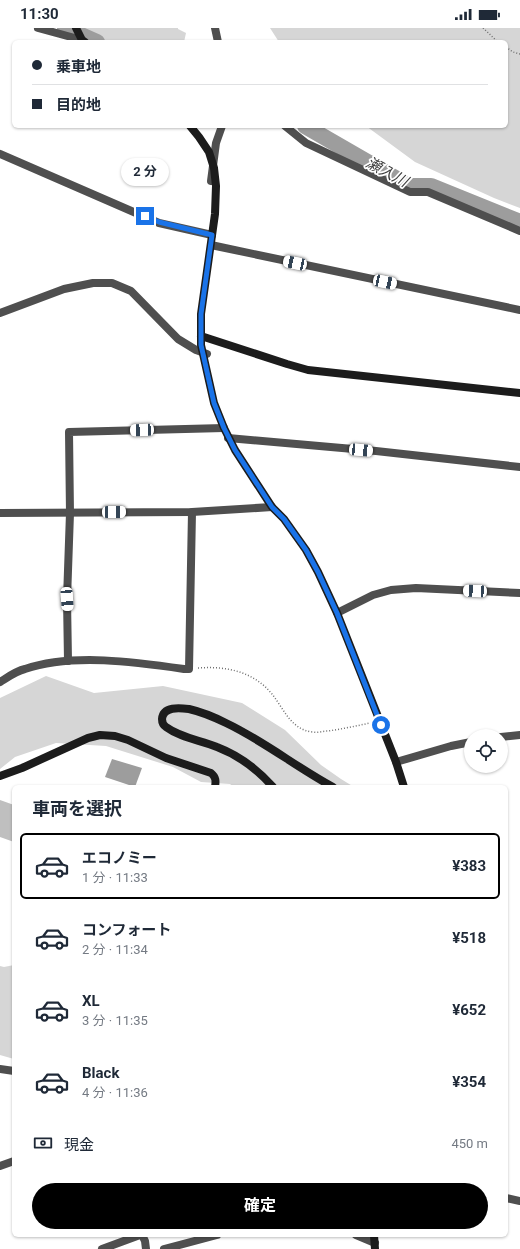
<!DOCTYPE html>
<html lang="ja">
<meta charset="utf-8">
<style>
body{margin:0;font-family:Roboto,"Noto Sans JP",sans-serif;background:#f6f6f7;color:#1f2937;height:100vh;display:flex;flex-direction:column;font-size:15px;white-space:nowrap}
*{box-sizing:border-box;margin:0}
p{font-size:13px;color:#747a83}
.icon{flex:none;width:22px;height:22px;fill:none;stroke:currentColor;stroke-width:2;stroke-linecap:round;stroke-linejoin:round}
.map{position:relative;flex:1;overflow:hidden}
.side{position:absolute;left:12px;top:757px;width:496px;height:452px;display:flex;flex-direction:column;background:#fff;border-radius:6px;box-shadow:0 1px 3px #0004}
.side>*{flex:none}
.banner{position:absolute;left:12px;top:12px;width:496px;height:88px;border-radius:6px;box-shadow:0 1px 3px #0004;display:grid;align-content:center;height:88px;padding:0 20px;background:#fff}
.buttons{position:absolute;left:464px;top:701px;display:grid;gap:8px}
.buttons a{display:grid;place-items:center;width:44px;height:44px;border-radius:50%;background:#fff;box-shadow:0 1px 3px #0004;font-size:20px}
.end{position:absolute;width:18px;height:18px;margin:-9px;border:5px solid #1a73e8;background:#fff;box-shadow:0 0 0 2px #fff}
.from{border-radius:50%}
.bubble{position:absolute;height:28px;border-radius:14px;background:#fff;box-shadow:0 1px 3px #0004;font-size:13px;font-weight:700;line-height:28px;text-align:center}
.car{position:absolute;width:12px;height:24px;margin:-12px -6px;border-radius:5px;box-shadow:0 0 3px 1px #0007;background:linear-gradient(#fff 24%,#345 0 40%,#fff 0 76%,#345 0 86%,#fff 0)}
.banner b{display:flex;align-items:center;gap:14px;height:38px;font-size:15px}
.banner b+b{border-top:1px solid #e0e1e3}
.banner i{width:10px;height:10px;background:#1f2937}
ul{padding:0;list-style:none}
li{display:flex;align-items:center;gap:12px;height:66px;margin:0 8px 6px;padding:0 12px;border:2px solid transparent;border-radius:6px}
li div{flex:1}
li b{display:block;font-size:15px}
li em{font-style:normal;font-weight:700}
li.active{border-color:#000}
li>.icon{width:36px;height:36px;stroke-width:1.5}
h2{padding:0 20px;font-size:18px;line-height:48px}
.pay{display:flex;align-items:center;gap:10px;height:44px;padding:0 20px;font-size:15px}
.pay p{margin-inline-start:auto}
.primary-button{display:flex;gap:8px;margin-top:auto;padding:8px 20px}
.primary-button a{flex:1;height:46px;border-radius:24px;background:#000;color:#fff;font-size:16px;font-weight:700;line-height:46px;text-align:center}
.status{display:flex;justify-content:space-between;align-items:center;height:28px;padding:0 20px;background:#fff;direction:ltr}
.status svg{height:11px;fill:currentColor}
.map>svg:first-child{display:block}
</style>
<div class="status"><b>11:30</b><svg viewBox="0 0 49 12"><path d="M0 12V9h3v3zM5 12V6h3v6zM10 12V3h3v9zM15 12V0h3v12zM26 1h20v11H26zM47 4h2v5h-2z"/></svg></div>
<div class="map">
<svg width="520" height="1221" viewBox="0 0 520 1221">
<rect width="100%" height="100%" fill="#fff"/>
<g fill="#d6d6d6">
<polygon points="83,0 178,0 178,1 186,5 184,14 95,14 82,2"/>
<polygon points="270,0 520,0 520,180 494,170 415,134 366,98 506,98 506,14 279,14"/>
<polygon points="46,648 94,665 163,658 242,675 285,702 321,737 341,751 354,759 234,759 230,756 201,754 173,739 106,718 56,715 15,729 0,741 0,670"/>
<polygon points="14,937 14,1031 0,1027 0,938 4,939"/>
</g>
<polygon fill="#9d9d9d" points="112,731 142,740 135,759 105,749"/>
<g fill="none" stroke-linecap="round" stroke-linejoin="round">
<g stroke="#9d9d9d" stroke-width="16">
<polyline points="65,0 97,14"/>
<polyline points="305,98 409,158 431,158 520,194"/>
</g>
</g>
<polygon fill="#bfbfbf" points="0,772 14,777 14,814 0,809"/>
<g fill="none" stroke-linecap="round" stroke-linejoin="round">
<g stroke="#717171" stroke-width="1.5" stroke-dasharray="1 2" stroke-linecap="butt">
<polyline points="483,0 498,14"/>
<polyline points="506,19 513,24 520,26"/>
<path d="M 198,640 C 226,638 253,643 272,666 C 284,681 291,702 313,704 C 318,705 323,703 328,703 C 342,701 356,698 370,695"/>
</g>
<g stroke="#4f4f4f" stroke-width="8">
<polyline points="38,0 82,12"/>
<polyline points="215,0 218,14"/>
<polyline points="285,98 306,115 410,164 428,164 520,203"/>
<polyline points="0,126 159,195 212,207"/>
<polyline points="211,153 216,115 222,98"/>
<polyline points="211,217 520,282"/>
<polyline points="0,285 64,261 93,255 112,255 131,263 178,311 196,322 207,326"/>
<polyline points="228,410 376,423 520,439"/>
<polyline points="0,485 192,484 272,479"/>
<polyline points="337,585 373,567 391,562 416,560 520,565"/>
<polyline points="68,633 67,571 70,485 69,404 224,400"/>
<path d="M 0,654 C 8,649 16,643 25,641 C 72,625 136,634 184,641 L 189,641 L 192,484"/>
<polyline points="501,709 520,707"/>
<polyline points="396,734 451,718 471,714"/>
<polyline points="0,1041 14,1043"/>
<polyline points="0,1138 14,1133"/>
<polyline points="506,1170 520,1173"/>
<polyline points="142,1207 145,1213 146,1221"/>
<polyline points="356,1207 375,1215"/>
<polyline points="102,1221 140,1207"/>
<polyline points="164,1221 217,1207"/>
</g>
<g stroke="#1c1c1c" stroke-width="8">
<polyline points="76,0 82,12 85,14"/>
<polyline points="190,98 199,109 209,124 214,140 216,158 215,186 201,286 201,317 214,375 224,400 235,422 272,479 284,491 306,522 318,544 337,585 396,734 404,759"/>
<polyline points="201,308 287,336 308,342 520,365"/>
<path d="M 0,748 L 22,740 L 88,710 L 100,707 L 115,708 L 128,712 L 166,730 L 211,745 C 216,749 216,753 215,759"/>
<path d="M 273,759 C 258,742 238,727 217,719 C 200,712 181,710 166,699 C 163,697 162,695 162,691 C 163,678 180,680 189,681 C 202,684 214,689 226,695 C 264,713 296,739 333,759"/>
<polyline points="374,1207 375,1221"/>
</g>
</g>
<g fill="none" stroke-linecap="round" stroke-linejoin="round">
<polyline stroke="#1a73e8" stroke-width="5" points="145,188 159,194 212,207 201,286 201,317 214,375 224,400 235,422 272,479 284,491 306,522 318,544 337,585 381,697"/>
</g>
<g text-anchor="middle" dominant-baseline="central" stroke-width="3.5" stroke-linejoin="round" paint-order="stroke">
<g font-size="15" font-style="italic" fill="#3e3e3e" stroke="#fff">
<text transform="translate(387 144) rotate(28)">瀬入川</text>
</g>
</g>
</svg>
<div class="buttons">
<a><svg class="icon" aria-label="locate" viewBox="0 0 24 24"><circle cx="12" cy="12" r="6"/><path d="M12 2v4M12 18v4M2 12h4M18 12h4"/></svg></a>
</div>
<i class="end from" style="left:381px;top:697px"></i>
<i class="end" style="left:145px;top:188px"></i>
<div class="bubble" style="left:121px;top:130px;width:48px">2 分</div>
<i class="car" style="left:295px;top:235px;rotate:282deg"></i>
<i class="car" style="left:385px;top:254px;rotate:102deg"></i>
<i class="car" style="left:142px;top:402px;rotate:268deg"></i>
<i class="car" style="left:361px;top:422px;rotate:95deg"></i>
<i class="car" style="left:114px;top:484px;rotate:89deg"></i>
<i class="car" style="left:475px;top:563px;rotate:273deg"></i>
<i class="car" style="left:67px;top:571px;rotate:176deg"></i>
<div class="banner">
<b><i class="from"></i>乗車地</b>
<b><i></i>目的地</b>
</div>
<section class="side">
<h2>車両を選択</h2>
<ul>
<li class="active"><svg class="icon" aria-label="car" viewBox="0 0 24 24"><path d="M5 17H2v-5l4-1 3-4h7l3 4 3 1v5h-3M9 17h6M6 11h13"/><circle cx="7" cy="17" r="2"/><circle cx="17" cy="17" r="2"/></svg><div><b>エコノミー</b><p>1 分 · 11:33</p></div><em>¥383</em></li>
<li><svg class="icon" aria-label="car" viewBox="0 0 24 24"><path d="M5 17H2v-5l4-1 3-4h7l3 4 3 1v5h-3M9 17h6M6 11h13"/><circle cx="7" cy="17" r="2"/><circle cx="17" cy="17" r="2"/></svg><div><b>コンフォート</b><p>2 分 · 11:34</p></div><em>¥518</em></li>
<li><svg class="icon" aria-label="car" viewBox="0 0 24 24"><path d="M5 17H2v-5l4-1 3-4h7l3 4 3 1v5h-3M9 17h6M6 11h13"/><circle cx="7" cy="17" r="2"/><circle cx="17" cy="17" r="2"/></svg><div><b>XL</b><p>3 分 · 11:35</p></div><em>¥652</em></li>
<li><svg class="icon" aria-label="car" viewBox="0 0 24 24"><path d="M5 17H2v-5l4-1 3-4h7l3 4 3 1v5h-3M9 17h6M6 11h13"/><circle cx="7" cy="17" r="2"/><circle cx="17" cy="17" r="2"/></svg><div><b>Black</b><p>4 分 · 11:36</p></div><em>¥354</em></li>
</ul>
<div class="pay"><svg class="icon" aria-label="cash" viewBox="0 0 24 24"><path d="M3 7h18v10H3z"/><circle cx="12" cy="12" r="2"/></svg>現金<p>450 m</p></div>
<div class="primary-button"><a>確定</a></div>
</section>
</div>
